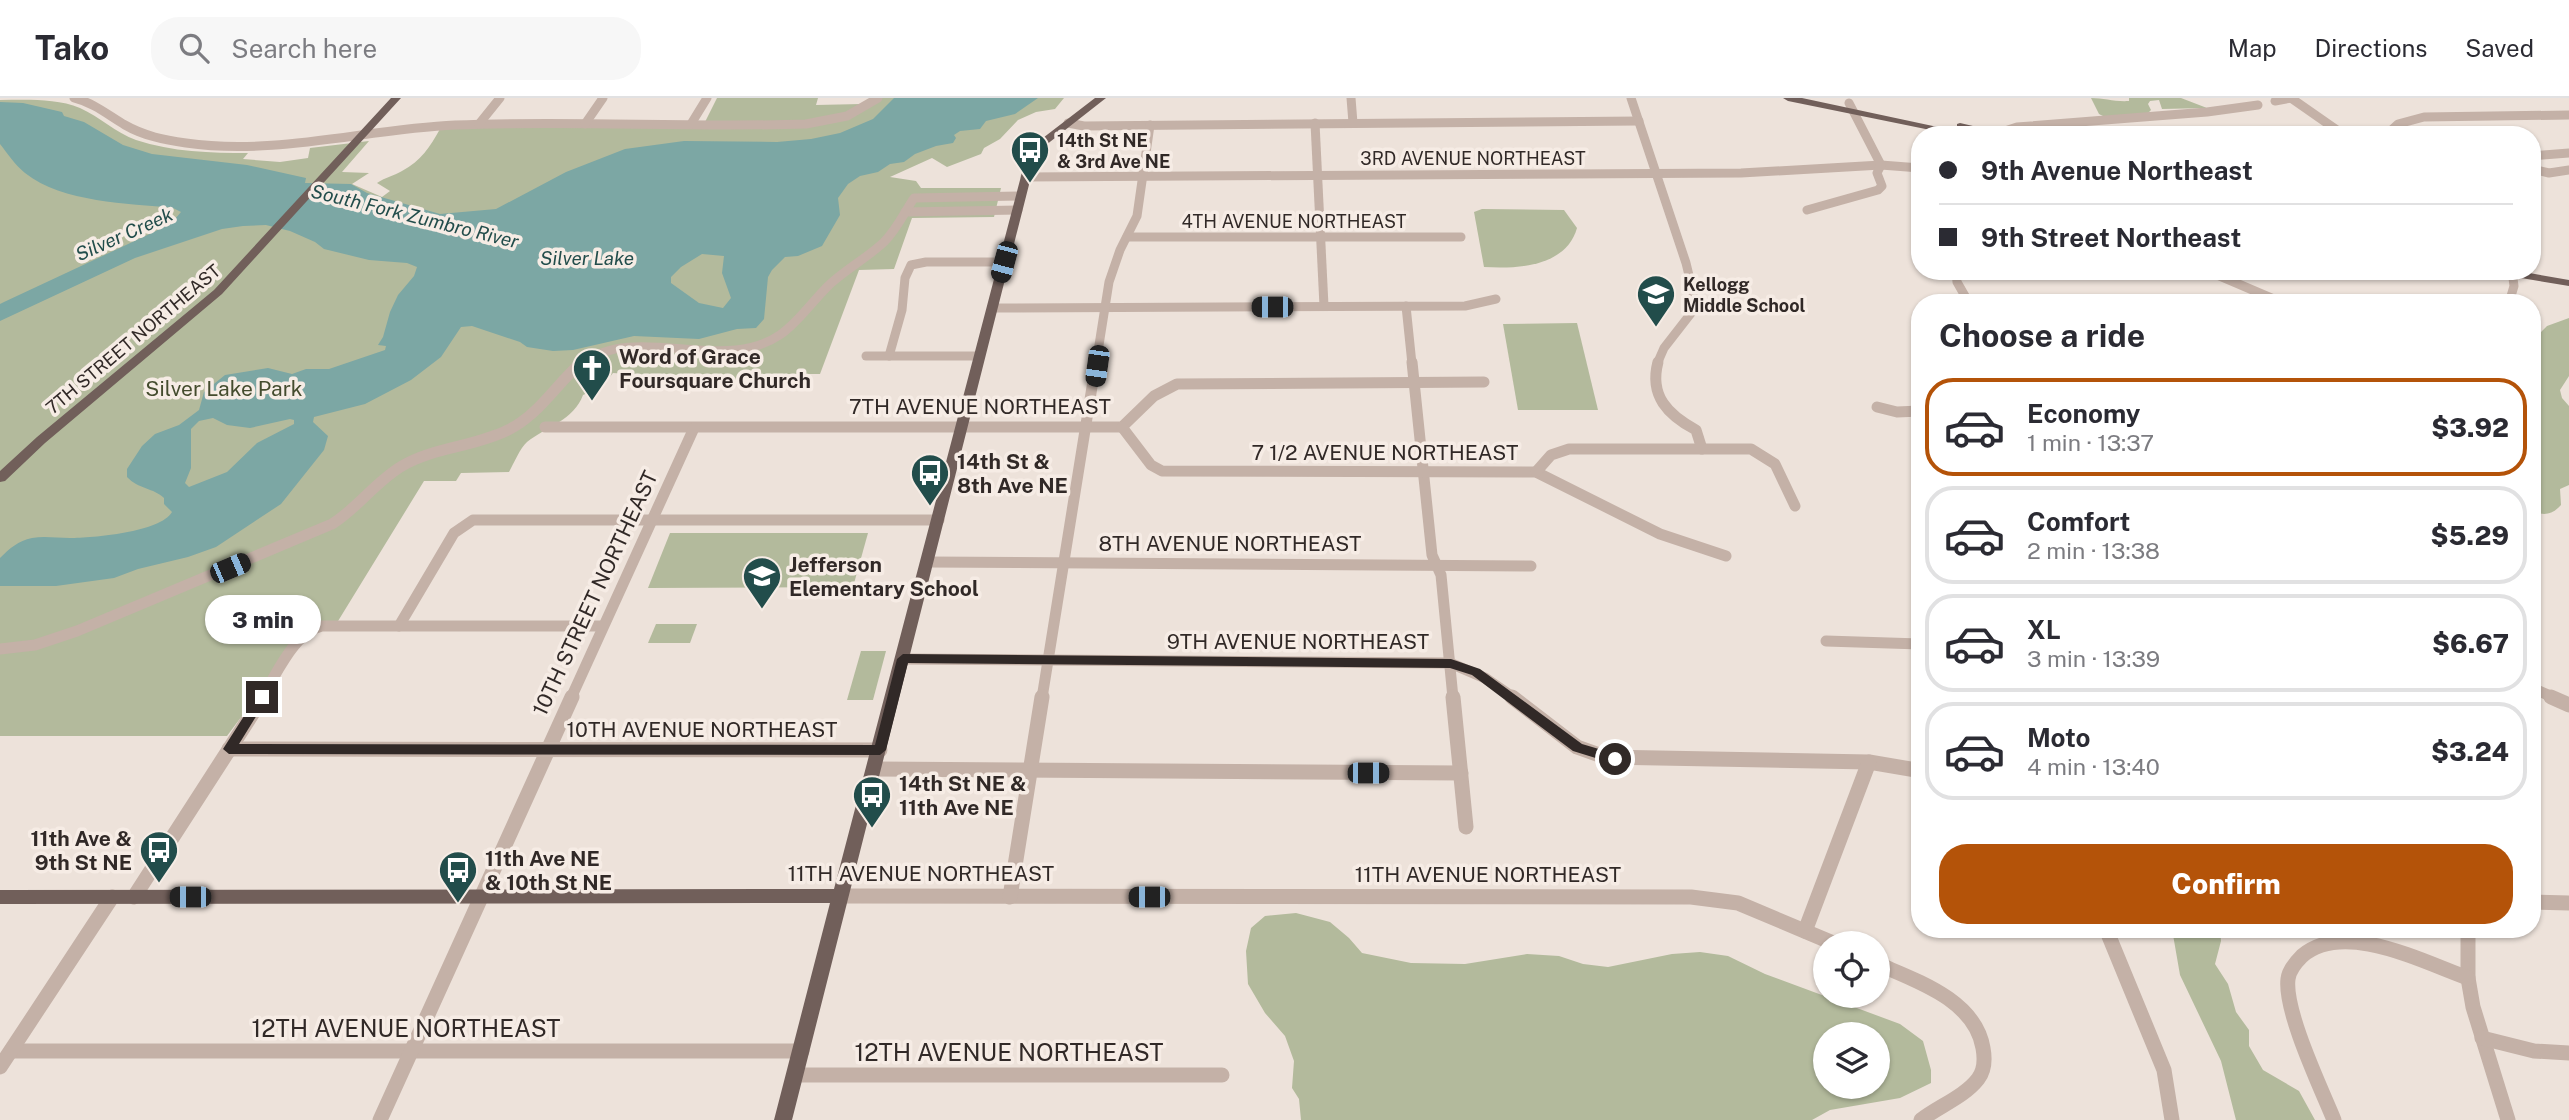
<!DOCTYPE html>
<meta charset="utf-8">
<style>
body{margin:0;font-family:"Public Sans",sans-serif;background:#f7f7f7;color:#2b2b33;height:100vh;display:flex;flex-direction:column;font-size:26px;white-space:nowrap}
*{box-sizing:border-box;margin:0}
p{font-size:23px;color:#7c7c81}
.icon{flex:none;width:38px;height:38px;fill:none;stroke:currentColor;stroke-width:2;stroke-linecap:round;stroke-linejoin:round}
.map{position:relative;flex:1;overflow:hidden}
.sheet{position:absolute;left:1911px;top:196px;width:630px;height:644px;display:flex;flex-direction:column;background:#fff;border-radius:28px;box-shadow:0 2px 5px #0004}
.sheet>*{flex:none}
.top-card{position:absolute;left:1911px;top:28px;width:630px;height:154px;border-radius:28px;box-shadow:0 2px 5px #0004;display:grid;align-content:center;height:154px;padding:0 28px;background:#fff}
.controls{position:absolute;left:1813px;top:833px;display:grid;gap:14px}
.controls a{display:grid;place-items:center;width:77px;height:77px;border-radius:50%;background:#fff;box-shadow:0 2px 5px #0004;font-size:35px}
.end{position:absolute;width:32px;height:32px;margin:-16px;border:9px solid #312927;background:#fff;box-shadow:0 0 0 4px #fff}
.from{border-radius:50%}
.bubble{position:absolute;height:49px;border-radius:24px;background:#fff;box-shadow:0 2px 5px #0004;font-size:23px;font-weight:800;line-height:49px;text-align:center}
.car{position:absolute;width:21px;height:42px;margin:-21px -10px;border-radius:9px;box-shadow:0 0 5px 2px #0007;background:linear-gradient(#222 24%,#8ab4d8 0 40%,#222 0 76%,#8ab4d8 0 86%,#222 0)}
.top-card b{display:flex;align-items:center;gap:24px;height:66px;font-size:26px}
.top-card b+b{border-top:2px solid #e1e1e2}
.top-card i{width:18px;height:18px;background:#2b2b33}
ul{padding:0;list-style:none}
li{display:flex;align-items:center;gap:21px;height:98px;margin:0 14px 10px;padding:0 14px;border:4px solid #e1e1e2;border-radius:28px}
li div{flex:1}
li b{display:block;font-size:26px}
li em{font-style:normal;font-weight:800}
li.current{border-color:#b45309}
li>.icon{width:63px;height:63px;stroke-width:1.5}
h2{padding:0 28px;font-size:32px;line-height:84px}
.action{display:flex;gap:14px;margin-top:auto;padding:14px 28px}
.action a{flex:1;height:80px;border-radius:28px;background:#b45309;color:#fff;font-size:28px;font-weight:800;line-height:80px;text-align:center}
header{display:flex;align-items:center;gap:42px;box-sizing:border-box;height:98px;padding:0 35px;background:#fff;border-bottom:2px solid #e1e1e2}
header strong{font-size:33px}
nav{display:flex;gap:38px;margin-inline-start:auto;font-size:24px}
.search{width:490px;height:63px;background:#f7f7f7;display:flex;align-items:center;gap:18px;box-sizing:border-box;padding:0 24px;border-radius:28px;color:#7c7c81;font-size:26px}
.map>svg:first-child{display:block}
</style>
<header>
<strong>Tako</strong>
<div class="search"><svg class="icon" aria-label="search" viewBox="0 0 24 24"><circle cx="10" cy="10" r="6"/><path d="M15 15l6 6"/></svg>Search here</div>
<nav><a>Map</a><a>Directions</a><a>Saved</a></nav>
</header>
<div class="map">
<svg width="2569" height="1022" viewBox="0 0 2569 1022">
<rect width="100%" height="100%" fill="#ede2da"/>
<g fill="#b3ba9c" fill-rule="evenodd">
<path d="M 717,0 L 818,0 L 816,7 L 862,6 L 871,0 L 1064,0 L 1055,11 L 1036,14 L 1018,22 L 1000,41 L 984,50 L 981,56 L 947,69 L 932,60 L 890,79 L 916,83 L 921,90 L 1001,90 L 994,119 L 912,120 L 894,171 L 859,172 L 820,276 L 756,276 L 740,284 L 698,288 L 688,280 L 613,275 L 602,289 L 583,297 C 574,322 546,329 527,344 C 520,350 514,365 509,374 L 461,375 L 456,383 L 424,383 L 335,528 L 299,542 L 227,638 L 0,638 L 0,2 C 26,2 55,0 80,10 C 100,19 116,35 136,42 C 172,54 211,55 248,55 L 243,61 L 280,64 L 308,60 L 310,50 L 369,43 L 342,74 L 369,75 L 352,86 L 382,99 L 390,93 L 377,85 C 386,79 393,78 402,73 C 421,63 430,49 440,31 L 705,24 Z"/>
<path d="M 2091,0 C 2104,0 2115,4 2129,3 L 2129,0 L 2181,0 L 2207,10 L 2162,11 L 2159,2 L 2150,3 L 2148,6 L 2151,12 L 2148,15 L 2105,19 L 2099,16 Z"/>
<path d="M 1482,111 L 1564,112 L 1577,130 C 1566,169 1517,171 1484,169 L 1474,114 Z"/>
<path d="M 2569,220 L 2569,278 L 2560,292 L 2562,300 L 2569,308 L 2569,387 L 2560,391 L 2561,407 C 2552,417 2544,418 2532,413 L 2532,243 L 2547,228 Z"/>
<polygon points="1577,225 1598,312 1518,312 1503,226"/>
<polygon points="670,435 868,435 853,489 648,490"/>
<polygon points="656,526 697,526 690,545 648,545"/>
<polygon points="861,553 886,553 873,602 847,602"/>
<path d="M 1296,815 L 1330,824 L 1349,840 L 1362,855 L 1411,865 L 1465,866 L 1527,856 L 1559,858 L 1583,866 L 1608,869 L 1672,856 L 1700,854 L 1728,858 L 1765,876 L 1900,926 L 1923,943 L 1931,972 L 1931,985 L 1900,1000 L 1830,1012 L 1812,1022 L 1301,1022 L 1299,1001 L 1292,990 L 1294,963 L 1285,938 L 1265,915 L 1248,886 L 1246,853 L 1251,830 L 1265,818 ZM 1825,936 L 1878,936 L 1878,989 L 1825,989 Z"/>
<polygon points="2172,831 2220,831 2221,843 2215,866 2228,886 2236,914 2249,932 2249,948 2263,972 2299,993 2315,1022 2236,1022 2221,963 2180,877"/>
</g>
<path fill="#7ca7a4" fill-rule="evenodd" d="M 894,0 L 1038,0 L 1015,16 L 986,23 L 980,31 L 960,33 L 954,37 L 956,40 L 953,45 L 936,48 L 915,56 L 904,64 L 890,66 L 878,74 L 860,78 L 848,86 L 838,100 L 840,117 L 822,148 L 798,158 L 785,159 L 772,172 L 768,179 L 764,221 L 756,230 L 737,231 L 699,241 L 634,238 L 573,252 L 553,253 L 527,249 L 520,244 L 472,228 L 461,229 L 441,259 L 411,282 L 365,306 L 314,319 L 313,324 L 328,338 L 324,352 L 281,406 L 216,449 L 188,459 L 138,471 L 114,480 L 56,488 L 0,488 L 0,460 C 10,450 18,443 32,440 C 44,438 57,440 70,440 C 92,440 161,434 172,414 L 164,406 L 164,400 C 154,390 138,391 127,379 L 127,371 L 142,348 L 155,336 L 179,327 L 199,312 L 204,294 L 225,277 L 268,270 L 292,276 L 306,271 L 329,271 L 385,252 L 386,248 L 378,247 L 383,239 L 390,214 L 398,197 L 414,178 L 417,169 L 407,165 L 369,162 L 324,151 L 315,144 L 290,133 L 266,127 L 243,128 L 222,131 L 135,160 L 0,223 L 0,206 L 4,204 L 156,133 L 175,121 L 181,114 L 173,110 C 128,105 63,105 25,75 C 15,67 8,56 0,46 L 0,4 L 23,5 L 62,14 L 64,18 L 84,24 L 123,47 L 152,56 L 247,67 L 306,80 L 305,85 L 351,86 L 367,95 L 440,116 L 496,111 L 566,74 L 625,51 L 684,43 L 777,44 L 811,41 L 840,35 L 873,21 ZM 702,156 L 724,158 L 722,175 L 731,200 L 723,210 L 699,205 L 671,185 L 671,179 L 681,169 ZM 213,320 L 227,327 L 250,330 L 290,321 L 294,322 L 294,326 L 257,345 L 227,374 L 189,389 L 185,385 L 191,370 L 191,331 L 199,323 Z"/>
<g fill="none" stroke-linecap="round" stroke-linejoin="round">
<g stroke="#c4b1a7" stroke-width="9">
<path d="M 74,0 C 94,5 108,17 125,27 C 144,38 165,42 186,45 C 276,58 366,31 455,27 C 572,22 689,30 806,26 L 847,18 L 878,0"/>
<polyline points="1351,0 1353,25"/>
<polyline points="1631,0 1686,165 1693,194 1692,214 1664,250 1657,266"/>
<polyline points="2291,0 2344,37"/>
<polyline points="2275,3 2291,0"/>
<polyline points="1068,25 1084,28 1639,23"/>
<polyline points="1315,25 1324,208"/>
<polyline points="479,26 500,0"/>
<polyline points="585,26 603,0"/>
<polyline points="691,26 707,0"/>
<polyline points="1993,37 2017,29 2207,14 2258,7"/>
<polyline points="2386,37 2398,26 2424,19 2569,17"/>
<polyline points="2532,58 2569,55"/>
<polyline points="2532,71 2549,75 2569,72"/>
<polyline points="1025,79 1741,75 1881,67 1920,70"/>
<polyline points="1807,112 1878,92 1882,88 1877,75 1881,67 1849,5"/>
<polyline points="905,114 1018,112"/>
<polyline points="1127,139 1461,139"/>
<polyline points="1956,173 1957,184 1969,205"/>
<polyline points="2208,173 2283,205"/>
<polyline points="2509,205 2514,188 2512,173"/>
<polyline points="1406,208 1412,266"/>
<polyline points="992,210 1465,208 1496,201"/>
<polyline points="866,258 980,258"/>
<polyline points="889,258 902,212 905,180 911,167 926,164 1004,164"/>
<path d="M 580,266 C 626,233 685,258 736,252 C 787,246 797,219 829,187 C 846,171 867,160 884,144 C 897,131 904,115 914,100 L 1021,98"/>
<polyline points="1096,266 1109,184 1120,152 1137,118 1150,27"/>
</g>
<g stroke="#c4b1a7" stroke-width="11">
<polyline points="1412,264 1432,457 1441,477 1453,600"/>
<path d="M 1658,264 C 1649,298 1668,317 1696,332 L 1702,351"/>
<polyline points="1877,309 1897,314 1920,313"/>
<polyline points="545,329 1122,329 1154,298 1177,286 1484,284"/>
<polyline points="1122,329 1151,367 1162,373 1536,374 1660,436 1726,458"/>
<polyline points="1536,374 1551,357 1569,351 1751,351 1775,366 1795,408"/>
<polyline points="928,464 1531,468"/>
<polyline points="399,528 454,435 473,422 939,422"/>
<polyline points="1826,543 1920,546"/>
<path d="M 0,551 L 35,547 L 77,533 L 332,426 C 358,410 375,384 402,368 C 434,349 474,349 508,332 C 539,317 556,286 582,264"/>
<polyline points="903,561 1450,565 1485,580 1514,600"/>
<polyline points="2532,590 2555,600"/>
<path d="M 261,600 C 277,577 293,535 322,528 L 603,528"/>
<polyline points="571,600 694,330"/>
<polyline points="1042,600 1096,264"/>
</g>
<g stroke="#c4b1a7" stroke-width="15">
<polyline points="1453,599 1466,729"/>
<polyline points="1512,599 1577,649 1605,659 1869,664 1916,672"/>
<polyline points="2551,599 2569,607"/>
<polyline points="229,651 880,652"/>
<polyline points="876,671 1461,675"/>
<polyline points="842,798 1691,799 1738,805 1833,845"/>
<polyline points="134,799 263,599"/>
<polyline points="1010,799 1042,599"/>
<polyline points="2532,804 2569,805"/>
<polyline points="2106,831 2164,972 2172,1022"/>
<polyline points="2468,831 2468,880 2473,909 2508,1022"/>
<polyline points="1805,833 1869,664"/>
<path d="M 1878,866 C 1917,883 1975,902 1983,950 C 1985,961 1985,972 1978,981 C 1964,999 1939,1008 1921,1022"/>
<polyline points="2482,940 2534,953 2569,955"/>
<polyline points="11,953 802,953"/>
<polyline points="0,969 112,799"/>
<polyline points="795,977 1222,977"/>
<polyline points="380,1022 572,599"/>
<path d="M 2334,1022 C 2321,990 2284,913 2288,881 C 2289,872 2296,864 2302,858 C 2344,822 2423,864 2468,880"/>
</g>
<g fill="#715f5a" fill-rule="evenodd">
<polygon points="391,0 401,0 222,196 45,345 5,383 0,384 0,373 37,339 214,192"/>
<polygon points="1095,0 1106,0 1046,47 1035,63 792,1022 774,1022 830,805 0,806 0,792 834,791 1025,63 1039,43"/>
<polygon points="1783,0 1802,0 1975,37 1955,37 1788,3"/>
<polygon points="1960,25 2003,35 2005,37 1986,37 1957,30 1957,26"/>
<polygon points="2492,173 2518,173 2569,182 2569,188 2497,176"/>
</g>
</g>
<polygon fill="#312927" points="903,556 1451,561 1480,571 1582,646 1619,657 1621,661 1615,666 1573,653 1472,577 1450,570 908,565 886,652 880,657 229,656 223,651 258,596 262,595 268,599 239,646 875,647 897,561"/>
<defs>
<g id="bus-pin" transform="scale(2.0125)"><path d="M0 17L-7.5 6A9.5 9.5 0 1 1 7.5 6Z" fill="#224d4b" stroke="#f6ece5"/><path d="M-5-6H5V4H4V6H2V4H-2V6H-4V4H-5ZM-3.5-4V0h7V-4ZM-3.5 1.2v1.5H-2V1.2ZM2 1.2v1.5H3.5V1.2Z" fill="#fff"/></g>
<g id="school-pin" transform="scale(2.0125)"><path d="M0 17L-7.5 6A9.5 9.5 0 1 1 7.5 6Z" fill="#224d4b" stroke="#f6ece5"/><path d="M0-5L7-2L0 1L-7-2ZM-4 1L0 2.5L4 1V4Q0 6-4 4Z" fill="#fff"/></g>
<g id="church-pin" transform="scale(2.0125)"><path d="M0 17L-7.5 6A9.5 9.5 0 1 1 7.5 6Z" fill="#224d4b" stroke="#f6ece5"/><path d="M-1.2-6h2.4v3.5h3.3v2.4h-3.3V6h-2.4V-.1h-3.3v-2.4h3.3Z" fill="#fff"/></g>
</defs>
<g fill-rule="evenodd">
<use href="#bus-pin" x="1030" y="52"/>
<use href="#school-pin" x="1656" y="196"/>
<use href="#church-pin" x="592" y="270"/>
<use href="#bus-pin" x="930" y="375"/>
<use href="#school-pin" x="762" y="478"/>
<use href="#bus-pin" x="872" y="697"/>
<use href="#bus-pin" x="159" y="752"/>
<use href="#bus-pin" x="458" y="772"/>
</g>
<g text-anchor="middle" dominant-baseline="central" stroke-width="7" stroke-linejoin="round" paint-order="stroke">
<g font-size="18" font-weight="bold" fill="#312927" stroke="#f6ece5" text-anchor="start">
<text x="1057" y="42">14th St NE<tspan x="1057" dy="21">&amp; 3rd Ave NE</tspan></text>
<text x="1683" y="186">Kellogg<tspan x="1683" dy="21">Middle School</tspan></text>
</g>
<g font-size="18" fill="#312927" stroke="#f6ece5">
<text x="1473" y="60">3RD AVENUE NORTHEAST</text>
<text x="1294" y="123">4TH AVENUE NORTHEAST</text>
<text transform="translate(133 241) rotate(-40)">7TH STREET NORTHEAST</text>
</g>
<g font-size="19" font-style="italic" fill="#224d4b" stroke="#f6ece5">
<text transform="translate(415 118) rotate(14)">South Fork Zumbro River</text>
<text transform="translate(124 136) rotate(-24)">Silver Creek</text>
<text x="587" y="160">Silver Lake</text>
</g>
<g font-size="21" font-weight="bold" fill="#312927" stroke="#f6ece5" text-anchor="start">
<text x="619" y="258">Word of Grace<tspan x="619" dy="24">Foursquare Church</tspan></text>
<text x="957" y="363">14th St &amp;<tspan x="957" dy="24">8th Ave NE</tspan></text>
<text x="789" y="466">Jefferson<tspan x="789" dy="24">Elementary School</tspan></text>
<text x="899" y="685">14th St NE &amp;<tspan x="899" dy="24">11th Ave NE</tspan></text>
<text x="132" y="740" text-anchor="end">11th Ave &amp;<tspan x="132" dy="24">9th St NE</tspan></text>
<text x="485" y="760">11th Ave NE<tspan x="485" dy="24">&amp; 10th St NE</tspan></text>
</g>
<g font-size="21" fill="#444c2e" stroke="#f6ece5">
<text x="224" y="290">Silver Lake Park</text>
</g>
<g font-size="21" fill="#312927" stroke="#f6ece5">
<text x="980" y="308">7TH AVENUE NORTHEAST</text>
<text x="1385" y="354">7 1/2 AVENUE NORTHEAST</text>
<text x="1230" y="445">8TH AVENUE NORTHEAST</text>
<text transform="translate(595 495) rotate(-65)">10TH STREET NORTHEAST</text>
<text x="1298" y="543">9TH AVENUE NORTHEAST</text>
<text x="702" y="631">10TH AVENUE NORTHEAST</text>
<text x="921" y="775">11TH AVENUE NORTHEAST</text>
<text x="1488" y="776">11TH AVENUE NORTHEAST</text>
</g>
<g font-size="24" fill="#312927" stroke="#f6ece5">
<text x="406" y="930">12TH AVENUE NORTHEAST</text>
<text x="1009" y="954">12TH AVENUE NORTHEAST</text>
</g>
</g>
</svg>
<div class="controls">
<a><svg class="icon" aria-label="locate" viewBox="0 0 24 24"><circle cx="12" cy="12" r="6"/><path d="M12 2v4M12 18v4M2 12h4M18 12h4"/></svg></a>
<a><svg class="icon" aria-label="layers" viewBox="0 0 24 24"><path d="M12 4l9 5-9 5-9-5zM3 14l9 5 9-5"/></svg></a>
</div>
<i class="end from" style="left:1615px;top:661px"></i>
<i class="end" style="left:262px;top:599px"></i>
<div class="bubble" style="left:205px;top:497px;width:116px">3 min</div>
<i class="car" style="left:1004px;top:164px;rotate:195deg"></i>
<i class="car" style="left:1272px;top:209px;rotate:270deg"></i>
<i class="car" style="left:1097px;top:268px;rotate:188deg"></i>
<i class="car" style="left:230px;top:470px;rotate:67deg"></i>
<i class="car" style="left:1368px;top:675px;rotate:90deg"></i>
<i class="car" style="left:190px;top:799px;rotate:270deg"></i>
<i class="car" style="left:1149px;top:799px;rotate:270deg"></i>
<div class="top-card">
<b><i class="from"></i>9th Avenue Northeast</b>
<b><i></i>9th Street Northeast</b>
</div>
<section class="sheet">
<h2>Choose a ride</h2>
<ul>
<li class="current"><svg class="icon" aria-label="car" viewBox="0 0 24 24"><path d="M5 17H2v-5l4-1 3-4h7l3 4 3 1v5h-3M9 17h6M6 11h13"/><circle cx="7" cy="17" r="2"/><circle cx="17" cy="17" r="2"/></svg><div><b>Economy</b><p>1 min · 13:37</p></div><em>$3.92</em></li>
<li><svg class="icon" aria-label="car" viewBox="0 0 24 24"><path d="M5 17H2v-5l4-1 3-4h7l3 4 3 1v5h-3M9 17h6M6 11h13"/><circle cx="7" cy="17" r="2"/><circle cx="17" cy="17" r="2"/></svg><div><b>Comfort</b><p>2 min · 13:38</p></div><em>$5.29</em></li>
<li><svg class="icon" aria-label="car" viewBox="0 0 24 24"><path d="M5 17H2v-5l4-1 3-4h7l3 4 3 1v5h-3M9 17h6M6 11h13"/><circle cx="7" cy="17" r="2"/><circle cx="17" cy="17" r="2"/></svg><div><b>XL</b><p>3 min · 13:39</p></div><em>$6.67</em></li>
<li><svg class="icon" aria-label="car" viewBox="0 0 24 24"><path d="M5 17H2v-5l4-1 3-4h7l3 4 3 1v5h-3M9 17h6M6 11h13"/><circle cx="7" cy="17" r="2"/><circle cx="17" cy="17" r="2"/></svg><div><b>Moto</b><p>4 min · 13:40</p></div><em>$3.24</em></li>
</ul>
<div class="action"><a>Confirm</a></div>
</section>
</div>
